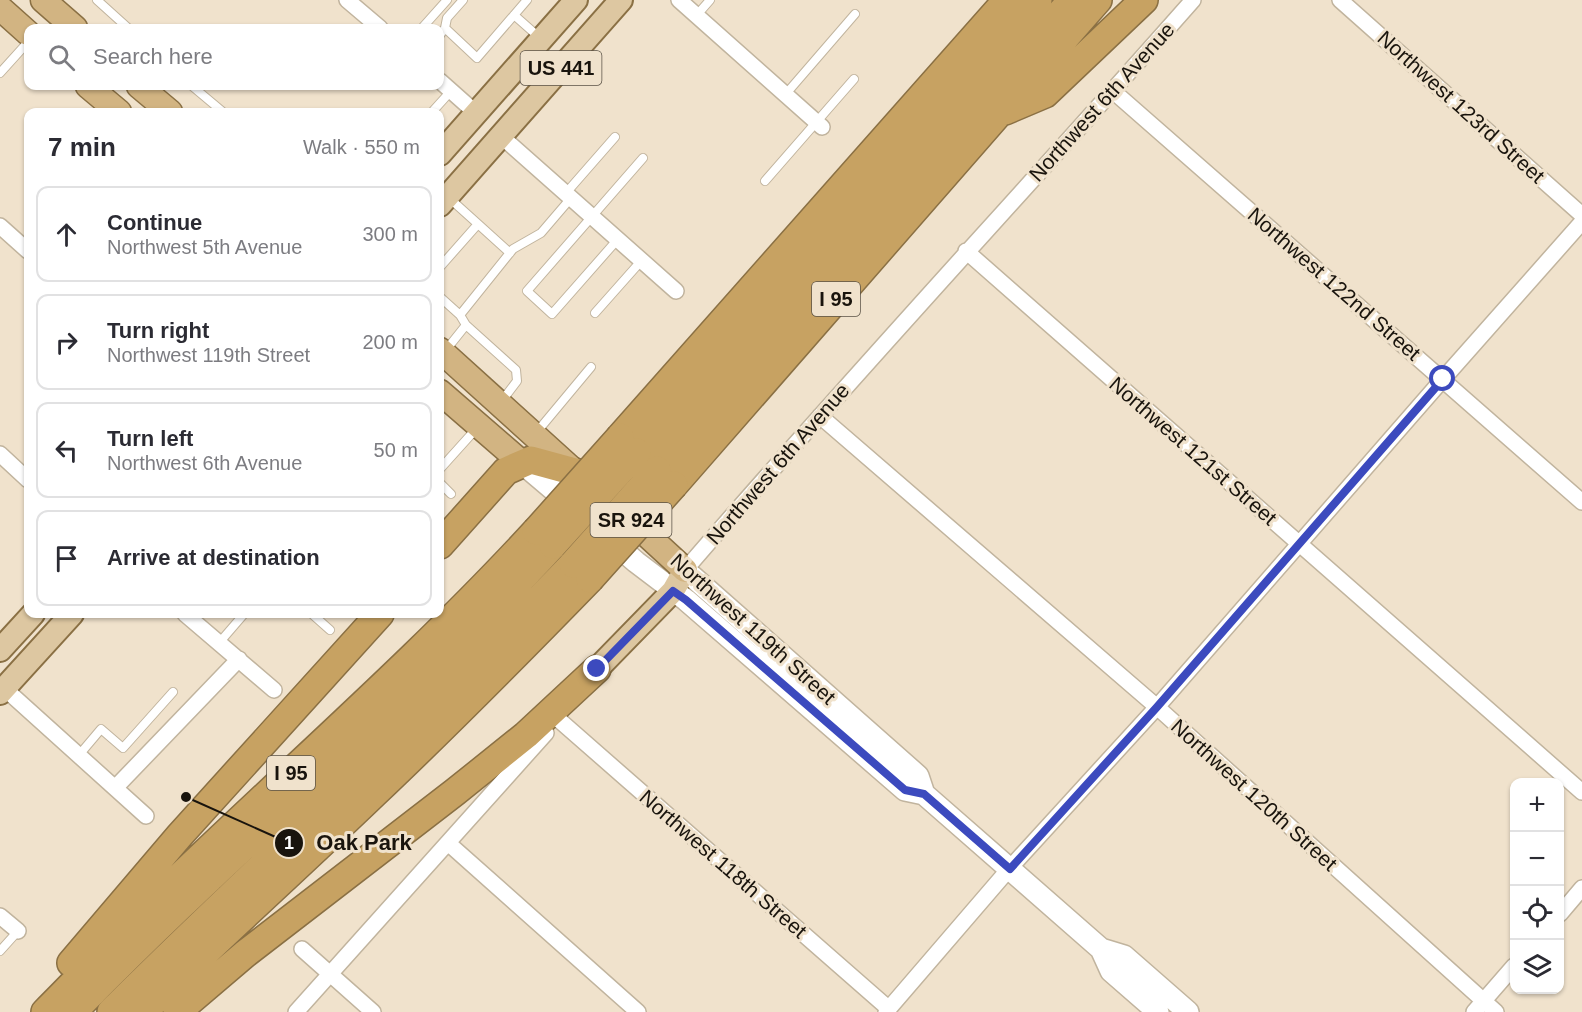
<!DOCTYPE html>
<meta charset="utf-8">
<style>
body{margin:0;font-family:Arial,sans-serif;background:#f2f2f3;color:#2b2b33}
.controls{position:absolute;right:18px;bottom:18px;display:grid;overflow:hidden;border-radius:12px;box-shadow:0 2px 4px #0004}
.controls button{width:54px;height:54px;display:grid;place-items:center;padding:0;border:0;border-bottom:2px solid #e1e1e2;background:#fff;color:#2b2b33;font:30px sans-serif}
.stop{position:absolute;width:18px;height:18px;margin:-14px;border:4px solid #3c4abe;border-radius:50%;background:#fff}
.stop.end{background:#3c4abe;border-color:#fff;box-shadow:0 2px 6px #0008}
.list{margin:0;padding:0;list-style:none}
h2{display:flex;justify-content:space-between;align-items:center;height:78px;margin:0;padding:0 24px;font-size:26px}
h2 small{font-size:20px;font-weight:400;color:#7c7c81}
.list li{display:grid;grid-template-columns:39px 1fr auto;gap:18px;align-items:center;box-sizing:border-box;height:96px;margin:0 12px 12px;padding:0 12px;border:2px solid #e1e1e2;border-radius:12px}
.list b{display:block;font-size:22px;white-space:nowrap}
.list p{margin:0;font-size:20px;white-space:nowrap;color:#7c7c81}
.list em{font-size:20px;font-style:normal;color:#7c7c81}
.icon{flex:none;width:33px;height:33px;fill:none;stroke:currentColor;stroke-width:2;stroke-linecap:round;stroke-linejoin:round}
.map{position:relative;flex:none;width:1582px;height:1012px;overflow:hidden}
.search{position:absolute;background:#fff;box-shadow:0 2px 4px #0004;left:24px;top:24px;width:420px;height:66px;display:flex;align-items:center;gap:15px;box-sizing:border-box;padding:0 21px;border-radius:12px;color:#7c7c81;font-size:22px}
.panel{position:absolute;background:#fff;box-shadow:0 2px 4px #0004;left:24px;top:108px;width:420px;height:510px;border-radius:12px}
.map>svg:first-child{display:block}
</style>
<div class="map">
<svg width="1582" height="1012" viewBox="0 0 1582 1012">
<rect width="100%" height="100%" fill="#f0e2cc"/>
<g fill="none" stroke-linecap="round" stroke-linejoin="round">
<defs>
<path id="service" d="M97,0L128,28
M514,15L540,38
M696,16L710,0
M422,28L447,0
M445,28L447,18L463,0
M440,35L445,28L477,58L527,0
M0,73L28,42
M192,86L223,112
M785,95L855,14
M432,112L451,91
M765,181L854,79
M566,193L615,137
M478,224L510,253
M618,239L552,314L527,291L643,158
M440,267L478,224L448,197
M440,297L460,315L466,325L446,350
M595,313L642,260
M460,315L513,249L541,233L571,198
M466,325L516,370L517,381L501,402
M536,433L591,367
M440,469L476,429
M440,483L451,494
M312,614L330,630
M219,643L244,614
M79,755L101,729L123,748L173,692
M0,951L18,931"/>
<path id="minor" d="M347,0L380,28
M679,0L822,127
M1340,0L1582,215
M440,81L476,113
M1113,91L1582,502
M501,136L676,291
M0,226L28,251
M966,251L1582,792
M820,416L1157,707L1496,1012
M0,454L28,480
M685,570C851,377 1025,191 1193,0
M185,614L274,690
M4,688L146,816
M558,719L889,1009
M115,788L239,659
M448,843L638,1012
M1560,914L1582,888
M0,916L18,931
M302,949L373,1012
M296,1012L546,733
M886,1012L1009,869L1157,707L1443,379L1582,222
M1474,1012L1514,966"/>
<path id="secondary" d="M522,463L575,508
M607,537L636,562L686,600L905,790L924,794
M685,570L918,776L924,794L1101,949L1124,956L1188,1012
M1101,949L1111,971L1158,1012"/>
<path id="primary" d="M440,154L576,0
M440,205L621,0
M0,650L33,614
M597,669L673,591L685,570
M0,693L72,614"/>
<path id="trunk" d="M43,0L75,28
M0,8L28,33
M88,86L119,112
M139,86L170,112
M440,350L576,473
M440,392L522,463
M623,513L685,570"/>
<path id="motorway" d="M1005,111L1045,94L1144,0
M620,437L1007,0
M637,452L1038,0
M657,470L1072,0
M674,485L1098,0
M440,545L506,471L531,460L575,472
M71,963L180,835L380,614
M45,1012C86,971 125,929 167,889C290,770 419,658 536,531
M73,1012C229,852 401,709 553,545
M111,1012C263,860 425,719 573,564
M143,1012C219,938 298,867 374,794C448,724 519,652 590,579
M177,1012L245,954L455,792L526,735L597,669"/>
</defs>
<!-- service casing -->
<use href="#service" stroke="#c1b49e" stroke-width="10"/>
<!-- minor casing -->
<use href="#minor" stroke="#c1b49e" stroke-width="18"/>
<!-- secondary casing -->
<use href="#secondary" stroke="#c1b49e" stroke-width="24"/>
<!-- primary casing -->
<use href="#primary" stroke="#8a7044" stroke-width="26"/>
<!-- trunk casing -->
<use href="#trunk" stroke="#8a7044" stroke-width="27"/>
<!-- motorway casing -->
<use href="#motorway" stroke="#8a7044" stroke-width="30"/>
<!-- service -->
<use href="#service" stroke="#fff" stroke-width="8"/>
<!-- minor -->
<use href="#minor" stroke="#fff" stroke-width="15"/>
<!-- secondary -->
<use href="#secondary" stroke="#fff" stroke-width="21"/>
<!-- primary -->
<use href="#primary" stroke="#ddc7a1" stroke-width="22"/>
<!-- trunk -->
<use href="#trunk" stroke="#d2b482" stroke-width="24"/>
<!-- motorway -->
<use href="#motorway" stroke="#c7a262" stroke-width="27"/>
<defs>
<path id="motorway-bridge" d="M536,531L620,437
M553,545L637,452
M573,564L657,470
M590,579L674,485"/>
</defs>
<!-- motorway-bridge casing -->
<use href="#motorway-bridge" stroke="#8a7044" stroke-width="30" stroke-linecap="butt"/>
<!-- motorway-bridge -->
<use href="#motorway-bridge" stroke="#c7a262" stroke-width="27"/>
</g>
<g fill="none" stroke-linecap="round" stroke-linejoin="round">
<!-- route -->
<path stroke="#3c4abe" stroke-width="8" d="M597,669L673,591L686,600L905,790L924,794L1010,869L1157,707L1443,379"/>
</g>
<g text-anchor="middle" stroke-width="6" stroke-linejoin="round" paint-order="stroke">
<!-- shield labels -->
<g fill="#f0e2cc" stroke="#5a5246" stroke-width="1.5">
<rect x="520.5" y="51" width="81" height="34" rx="4.5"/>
<rect x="812" y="282" width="48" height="34" rx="4.5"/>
<rect x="590.5" y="503" width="81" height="34" rx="4.5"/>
<rect x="267" y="756" width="48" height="34" rx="4.5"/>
</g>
<g font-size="20" font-weight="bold" fill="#19140d">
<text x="561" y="75">US 441</text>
<text x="836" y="306">I 95</text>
<text x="631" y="527">SR 924</text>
<text x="291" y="780">I 95</text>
</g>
<!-- street labels -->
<g font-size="21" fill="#19140d" stroke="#f0e2cc">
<text transform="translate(1102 102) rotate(-48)" y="7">Northwest 6th Avenue</text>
<text transform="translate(1461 107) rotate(42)" y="7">Northwest 123rd Street</text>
<text transform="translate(1334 284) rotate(41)" y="7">Northwest 122nd Street</text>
<text transform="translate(1193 451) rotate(41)" y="7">Northwest 121st Street</text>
<text transform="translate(778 464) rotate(-49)" y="7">Northwest 6th Avenue</text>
<text transform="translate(753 629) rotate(42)" y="7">Northwest 119th Street</text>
<text transform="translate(1254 795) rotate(42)" y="7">Northwest 120th Street</text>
<text transform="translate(723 864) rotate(41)" y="7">Northwest 118th Street</text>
</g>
</g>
<!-- callouts -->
<path fill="none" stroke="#19140d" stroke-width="2" d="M186 797L289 843"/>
<g fill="#19140d" stroke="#f0e2cc" stroke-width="2">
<circle cx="186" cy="797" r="6"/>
<circle cx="289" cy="843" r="15"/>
</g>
<g font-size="18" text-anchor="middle" font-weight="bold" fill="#fff">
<text x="289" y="849">1</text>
</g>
<g font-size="22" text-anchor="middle" font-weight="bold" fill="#19140d" stroke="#f0e2cc" stroke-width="6" stroke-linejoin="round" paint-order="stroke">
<text x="364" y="850">Oak Park</text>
</g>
</svg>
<div class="controls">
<button>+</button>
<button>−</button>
<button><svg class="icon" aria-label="locate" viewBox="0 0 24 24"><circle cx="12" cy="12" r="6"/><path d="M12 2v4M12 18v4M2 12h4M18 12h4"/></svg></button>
<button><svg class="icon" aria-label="layers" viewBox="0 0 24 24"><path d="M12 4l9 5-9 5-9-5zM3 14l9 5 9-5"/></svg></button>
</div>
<div class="stop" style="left:1443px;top:379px"></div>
<div class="stop end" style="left:597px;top:669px"></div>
<div class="search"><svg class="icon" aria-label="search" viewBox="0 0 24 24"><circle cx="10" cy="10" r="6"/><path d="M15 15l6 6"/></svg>Search here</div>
<section class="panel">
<h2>7 min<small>Walk · 550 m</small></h2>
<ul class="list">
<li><svg class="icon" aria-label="ahead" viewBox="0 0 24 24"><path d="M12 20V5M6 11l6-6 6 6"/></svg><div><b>Continue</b><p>Northwest 5th Avenue</p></div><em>300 m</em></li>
<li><svg class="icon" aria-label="right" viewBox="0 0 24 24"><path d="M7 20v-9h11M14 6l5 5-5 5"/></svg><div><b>Turn right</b><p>Northwest 119th Street</p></div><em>200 m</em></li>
<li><svg class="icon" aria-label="left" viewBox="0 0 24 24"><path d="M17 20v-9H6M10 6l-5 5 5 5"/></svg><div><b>Turn left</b><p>Northwest 6th Avenue</p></div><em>50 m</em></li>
<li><svg class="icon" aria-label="arrive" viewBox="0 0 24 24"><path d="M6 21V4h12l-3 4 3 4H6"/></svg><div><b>Arrive at destination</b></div></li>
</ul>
</section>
</div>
